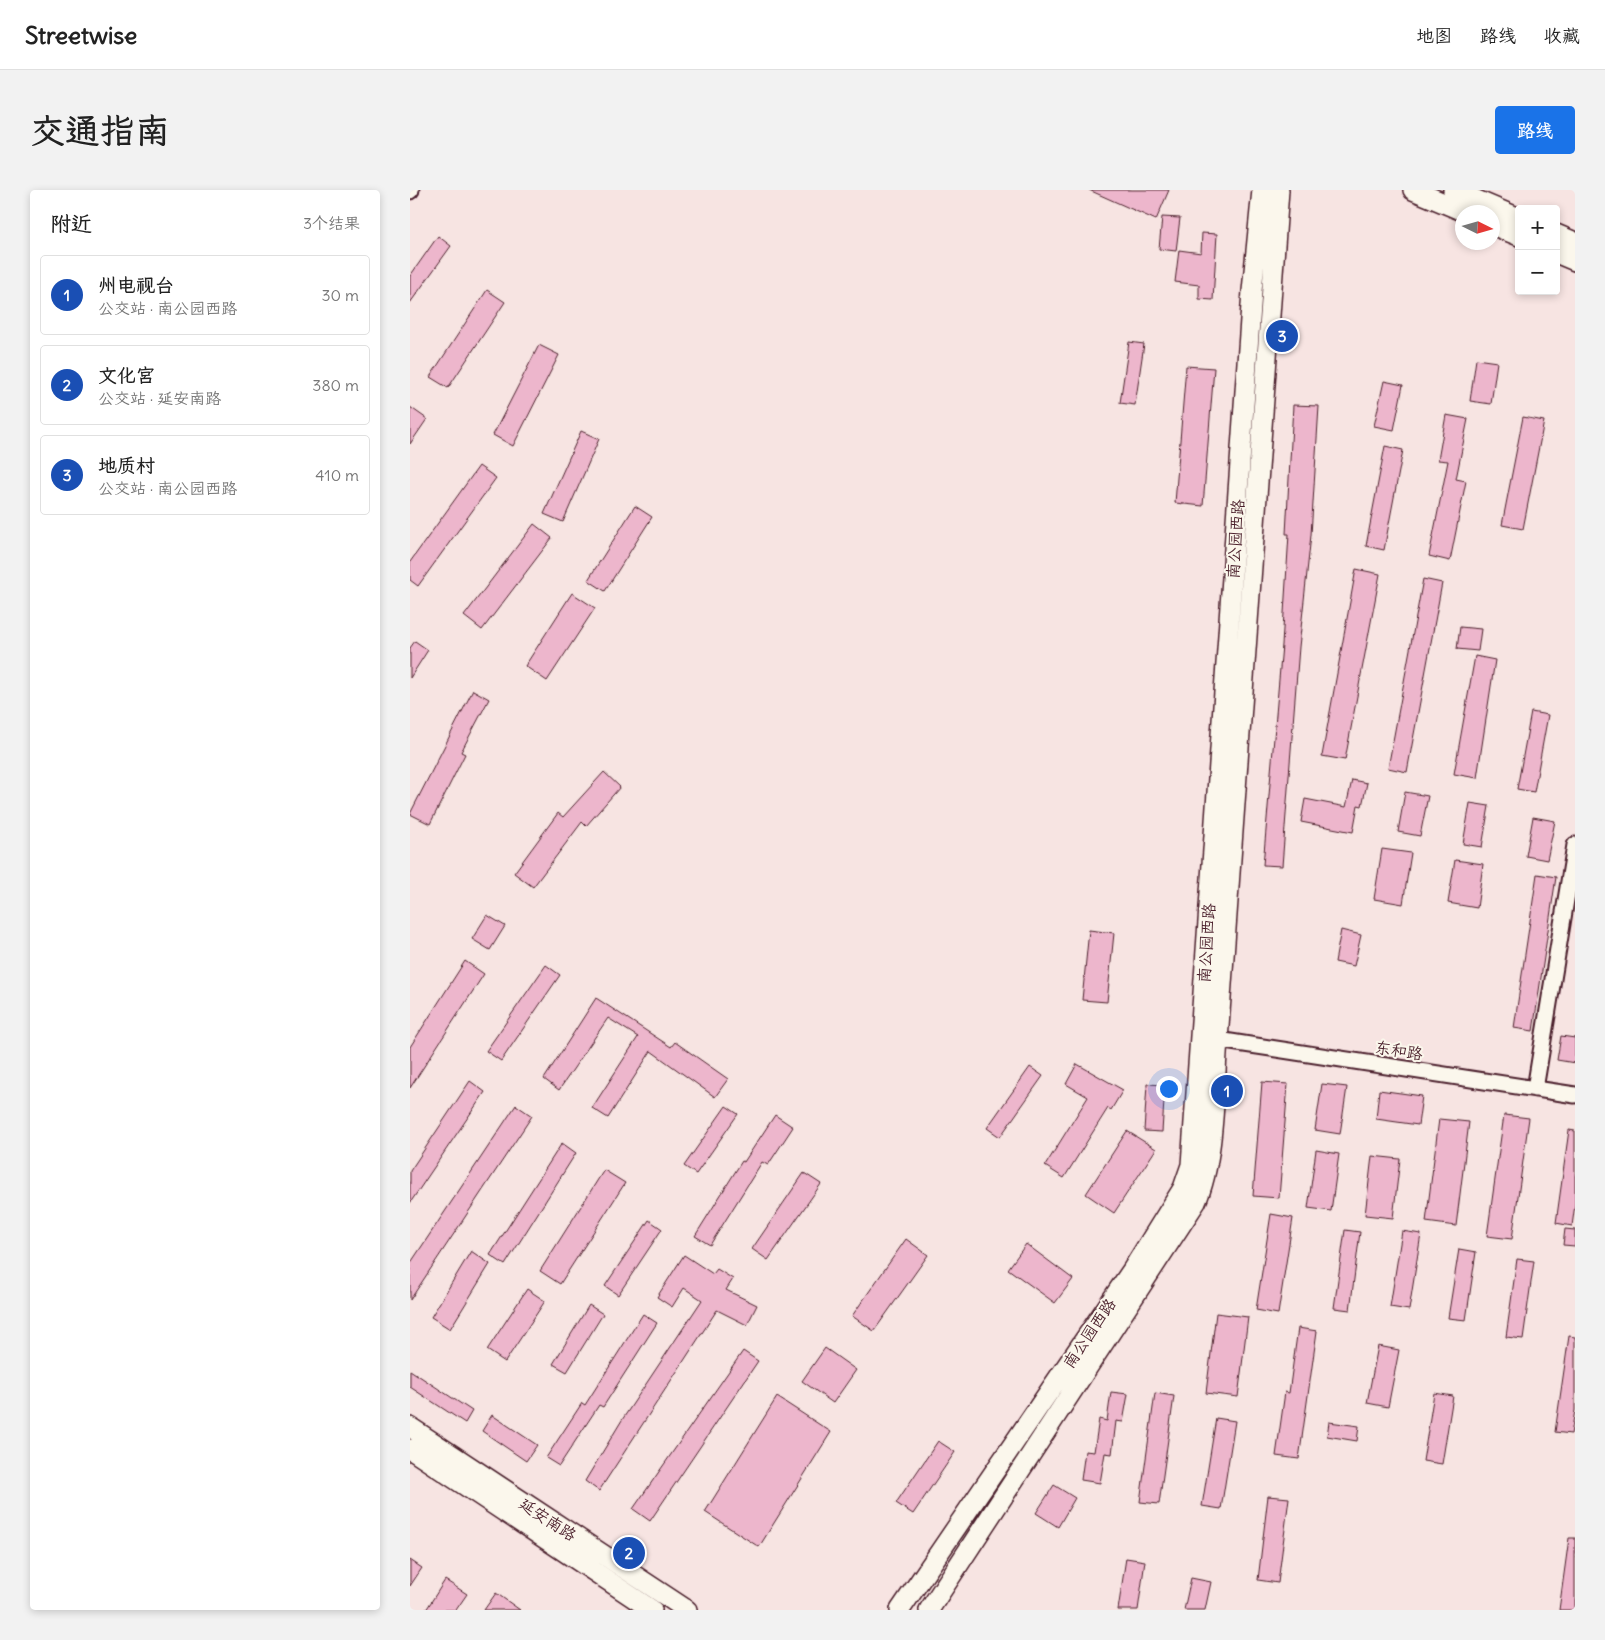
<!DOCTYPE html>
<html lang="zh">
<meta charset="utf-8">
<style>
body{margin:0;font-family:Delius,"LXGW WenKai TC",sans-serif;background:#f2f2f2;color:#222}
.controls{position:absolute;right:15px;top:15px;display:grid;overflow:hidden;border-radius:5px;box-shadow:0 2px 8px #0003}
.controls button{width:45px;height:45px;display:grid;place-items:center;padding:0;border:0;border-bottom:1px solid #e0e0e0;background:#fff;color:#222;font:25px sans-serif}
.compass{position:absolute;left:1045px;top:15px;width:45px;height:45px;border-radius:50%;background:#fff;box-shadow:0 2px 8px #0003;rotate:95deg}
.you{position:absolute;left:758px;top:898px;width:18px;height:18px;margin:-12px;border:4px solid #fff;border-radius:50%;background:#1a73e8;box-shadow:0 0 0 8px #1a73e833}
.badge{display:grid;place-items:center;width:32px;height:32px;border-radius:50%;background:#1a73e8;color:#fff;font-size:16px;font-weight:700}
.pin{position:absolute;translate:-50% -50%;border:2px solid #fff;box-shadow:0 1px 5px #0006}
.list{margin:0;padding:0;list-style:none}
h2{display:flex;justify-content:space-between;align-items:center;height:65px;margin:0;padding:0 20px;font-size:21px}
h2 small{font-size:16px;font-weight:400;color:#767676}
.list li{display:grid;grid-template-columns:32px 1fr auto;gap:15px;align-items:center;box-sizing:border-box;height:80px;margin:0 10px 10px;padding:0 10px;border:1px solid #e0e0e0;border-radius:5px}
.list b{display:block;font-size:19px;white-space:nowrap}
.list p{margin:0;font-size:16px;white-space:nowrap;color:#767676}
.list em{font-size:16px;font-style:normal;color:#767676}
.map{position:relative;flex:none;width:1165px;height:1420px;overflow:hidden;border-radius:5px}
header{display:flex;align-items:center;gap:30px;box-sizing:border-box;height:70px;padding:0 25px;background:#fff;border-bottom:1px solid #e0e0e0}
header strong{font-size:24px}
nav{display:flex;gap:28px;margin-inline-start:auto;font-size:18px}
.intro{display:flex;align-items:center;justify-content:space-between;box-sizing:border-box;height:120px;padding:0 30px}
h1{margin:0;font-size:35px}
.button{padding:12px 22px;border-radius:5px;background:#1a73e8;color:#fff;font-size:18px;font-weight:700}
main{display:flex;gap:30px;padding:0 30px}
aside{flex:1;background:#fff;border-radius:5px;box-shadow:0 2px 8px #0003}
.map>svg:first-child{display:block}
</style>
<header>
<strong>Streetwise</strong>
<nav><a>地图</a><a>路线</a><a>收藏</a></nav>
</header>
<div class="intro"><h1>交通指南</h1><a class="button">路线</a></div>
<main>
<aside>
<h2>附近<small>3个结果</small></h2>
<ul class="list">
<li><span class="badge" style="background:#1a4fb4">1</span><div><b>州电视台</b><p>公交站 · 南公园西路</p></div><em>30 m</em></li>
<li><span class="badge" style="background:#1a4fb4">2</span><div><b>文化宫</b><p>公交站 · 延安南路</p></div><em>380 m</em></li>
<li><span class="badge" style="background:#1a4fb4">3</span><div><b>地质村</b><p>公交站 · 南公园西路</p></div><em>410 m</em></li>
</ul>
</aside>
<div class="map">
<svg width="1165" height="1420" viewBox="0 0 1165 1420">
<rect width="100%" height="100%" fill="#f7e4e2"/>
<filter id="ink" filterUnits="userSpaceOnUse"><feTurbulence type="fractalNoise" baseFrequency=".02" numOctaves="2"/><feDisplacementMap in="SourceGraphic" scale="10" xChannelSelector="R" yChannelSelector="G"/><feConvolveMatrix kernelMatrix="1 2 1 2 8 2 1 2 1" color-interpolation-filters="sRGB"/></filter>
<g filter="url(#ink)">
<!-- building -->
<path fill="#edb6cc" stroke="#4a1f2b" d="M679,0H759L746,30Z
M752,27L770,28L766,61L749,59Z
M792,43L807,44L803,110L789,109V95L765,92L769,60L791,63Z
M28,46L41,56L0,113V86Z
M77,100L95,112L38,198L20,187Z
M719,152L734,154L725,215L710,213Z
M129,155L149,165L103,256L83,245Z
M1066,169L1087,172L1081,214L1060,211Z
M776,176L804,178L793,316L765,313Z
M974,191L993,195L984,240L964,236Z
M883,215L909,216L901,345L889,457L872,676L853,675L872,455L879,344H876Z
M0,217L17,229L0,254Z
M1036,225L1058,229L1046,289L1056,291L1040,371L1019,366L1038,271L1028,270Z
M1113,227L1134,231L1113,339L1092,335Z
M171,241L189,249L153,332L134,324Z
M975,256L993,260L974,360L956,356Z
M69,276L86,288L8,396L0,390V372Z
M225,316L242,327L195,401L178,390Z
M124,334L142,348L72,440L54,426Z
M946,379L970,384L935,570L912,566Z
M1013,389L1032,393L997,582L978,578Z
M162,403L185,418L137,491L115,476Z
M1050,437L1071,439L1068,461L1047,459Z
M5,451L18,460L0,488V458Z
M1065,466L1085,470L1067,588L1044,584Z
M63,500L79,509L51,562L55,564L20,634L0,624Z
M1121,522L1138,525L1124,602L1107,599Z
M194,582L210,597L176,636L172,632L123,697L104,683L148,623L153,627Z
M942,590L957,593L952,616L948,615L943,642L891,632L895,609L936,617Z
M995,602L1018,606L1010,646L988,642Z
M1060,613L1079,616L1072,657L1053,654Z
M1123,627L1145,631L1137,670L1116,666Z
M972,659L1001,663L993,714L964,709Z
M1045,670L1073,674L1067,718L1038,713Z
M1127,684L1146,687L1123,841L1104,838Z
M77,725L95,736L80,760L62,749Z
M679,740L704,743L697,812L672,810Z
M931,740L951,745L944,776L925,772Z
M55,771L74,784L0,898V857Z
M136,775L150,785L91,871L76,861Z
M186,808L261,857L265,852L318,889L305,907L241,861L198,928L182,918L228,847L198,828L149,900L134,889Z
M1151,846L1165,848V873L1147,870Z
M667,874L713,900L701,920L698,918L654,988L635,976L678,907L656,894Z
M620,877L633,886L590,947L577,938Z
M60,891L75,902L0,1013V981Z
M852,892L878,894L869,1008L843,1006Z
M737,894L755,895L752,942L734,941Z
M912,894L937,897L930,944L905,940Z
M969,900L1012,906L1008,935L966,929Z
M106,915L122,926L0,1110V1074Z
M316,916L328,924L286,984L274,976Z
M365,925L383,937L358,975L352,972L300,1055L285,1046L332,971L334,972Z
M1094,925L1119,928L1102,1049L1077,1046Z
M1029,929L1059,932L1046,1036L1016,1032Z
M1159,940L1165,941V1014L1162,1036L1146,1033Z
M717,941L746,959L704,1023L676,1004Z
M152,953L166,963L95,1075L80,1065Z
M906,960L929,964L921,1021L898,1018Z
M962,966L990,969L983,1028L955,1025Z
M194,980L215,993L150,1094L130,1081Z
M394,983L411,994L358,1070L342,1059Z
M861,1024L883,1028L868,1124L846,1120Z
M239,1030L252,1039L208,1105L195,1096Z
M1155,1039L1165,1040V1056L1153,1055Z
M935,1040L950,1042L940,1120L924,1118Z
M992,1041L1011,1044L999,1120L980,1117Z
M496,1049L518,1065L464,1141L442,1126Z
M616,1054L663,1089L645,1113L598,1079Z
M1049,1059L1066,1062L1056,1130L1038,1128Z
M61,1061L80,1074L40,1139L21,1127Z
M274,1065L303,1084L307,1079L323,1089L316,1100L347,1115L337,1135L307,1120L189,1301L175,1291L212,1230L292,1110L274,1098L262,1117L247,1107Z
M1107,1069L1124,1071L1113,1149L1096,1147Z
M117,1099L135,1111L95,1172L77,1160Z
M179,1115L193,1124L157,1182L143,1174Z
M806,1123L838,1127L828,1207L796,1203Z
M233,1124L247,1133L193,1217L189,1215L149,1276L136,1268L172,1213L175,1215Z
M888,1138L907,1141L889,1269L866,1266L875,1202L879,1203Z
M1159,1146L1165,1147V1220L1161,1244L1145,1242Z
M968,1156L989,1160L978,1217L957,1213Z
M415,1158L446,1180L423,1213L392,1191Z
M333,1161L348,1171L240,1331L223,1319Z
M0,1180L62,1221L55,1233L0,1197Z
M701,1202L718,1204L713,1232L706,1231L702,1264L695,1263L690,1293L671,1290L675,1261L684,1262L689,1229L697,1231Z
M745,1203L764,1206L749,1314L730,1312Z
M1024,1203L1043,1206L1032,1274L1013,1271Z
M367,1207L421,1242L349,1357L295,1322Z
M82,1225L127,1255L116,1271L72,1241Z
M806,1228L825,1231L811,1319L792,1316Z
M919,1232L949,1236L947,1251L917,1246Z
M528,1251L545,1262L503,1324L486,1313Z
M644,1295L665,1308L648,1337L626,1323Z
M858,1306L879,1308L868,1393L848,1390Z
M1159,1348H1165V1420H1149Z
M716,1368L735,1371L728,1420H708Z
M0,1370L12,1378L0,1396Z
M781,1388L801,1392L795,1420H774Z
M35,1390L57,1404L46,1420H16Z
M86,1403L110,1420H74Z"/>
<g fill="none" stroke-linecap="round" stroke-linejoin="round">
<defs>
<path id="minor" d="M0,1L1,0
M808,850L1165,905
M1125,899L1165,655"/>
<path id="major" d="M1003,0L1055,22
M1043,0L1109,28
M1082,35L1109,46
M1146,44L1165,52
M1146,63L1165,71
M0,1237L277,1420
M0,1259L242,1420
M490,1420L722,1080L773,998L781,975L842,101L852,0
M519,1420L786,1012C805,970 804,898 808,850L869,0"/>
</defs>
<!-- minor casing -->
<use href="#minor" stroke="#4a1f2b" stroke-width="19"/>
<!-- major casing -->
<use href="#major" stroke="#4a1f2b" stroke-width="22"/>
<!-- minor -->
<use href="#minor" stroke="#fbf7ec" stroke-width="15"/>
<!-- major -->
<use href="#major" stroke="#fbf7ec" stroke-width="19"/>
</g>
</g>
<g text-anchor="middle" stroke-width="4" stroke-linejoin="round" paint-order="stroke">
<!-- street labels -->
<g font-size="16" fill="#4a1f2b" stroke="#fbf7ec">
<text transform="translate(825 349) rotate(-86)" y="6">南公园西路</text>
<text transform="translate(796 753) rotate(-86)" y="6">南公园西路</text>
<text transform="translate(989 860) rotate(9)" y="6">东和路</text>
<text transform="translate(679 1143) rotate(-56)" y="6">南公园西路</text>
<text transform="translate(138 1329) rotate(33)" y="6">延安南路</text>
</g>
</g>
</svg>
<div class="controls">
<button>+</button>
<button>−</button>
</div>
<svg class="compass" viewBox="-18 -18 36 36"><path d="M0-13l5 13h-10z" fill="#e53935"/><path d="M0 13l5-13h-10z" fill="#767676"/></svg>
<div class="you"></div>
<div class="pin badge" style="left:817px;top:901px;background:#1a4fb4">1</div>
<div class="pin badge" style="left:219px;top:1363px;background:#1a4fb4">2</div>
<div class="pin badge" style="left:872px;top:146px;background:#1a4fb4">3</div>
</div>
</main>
